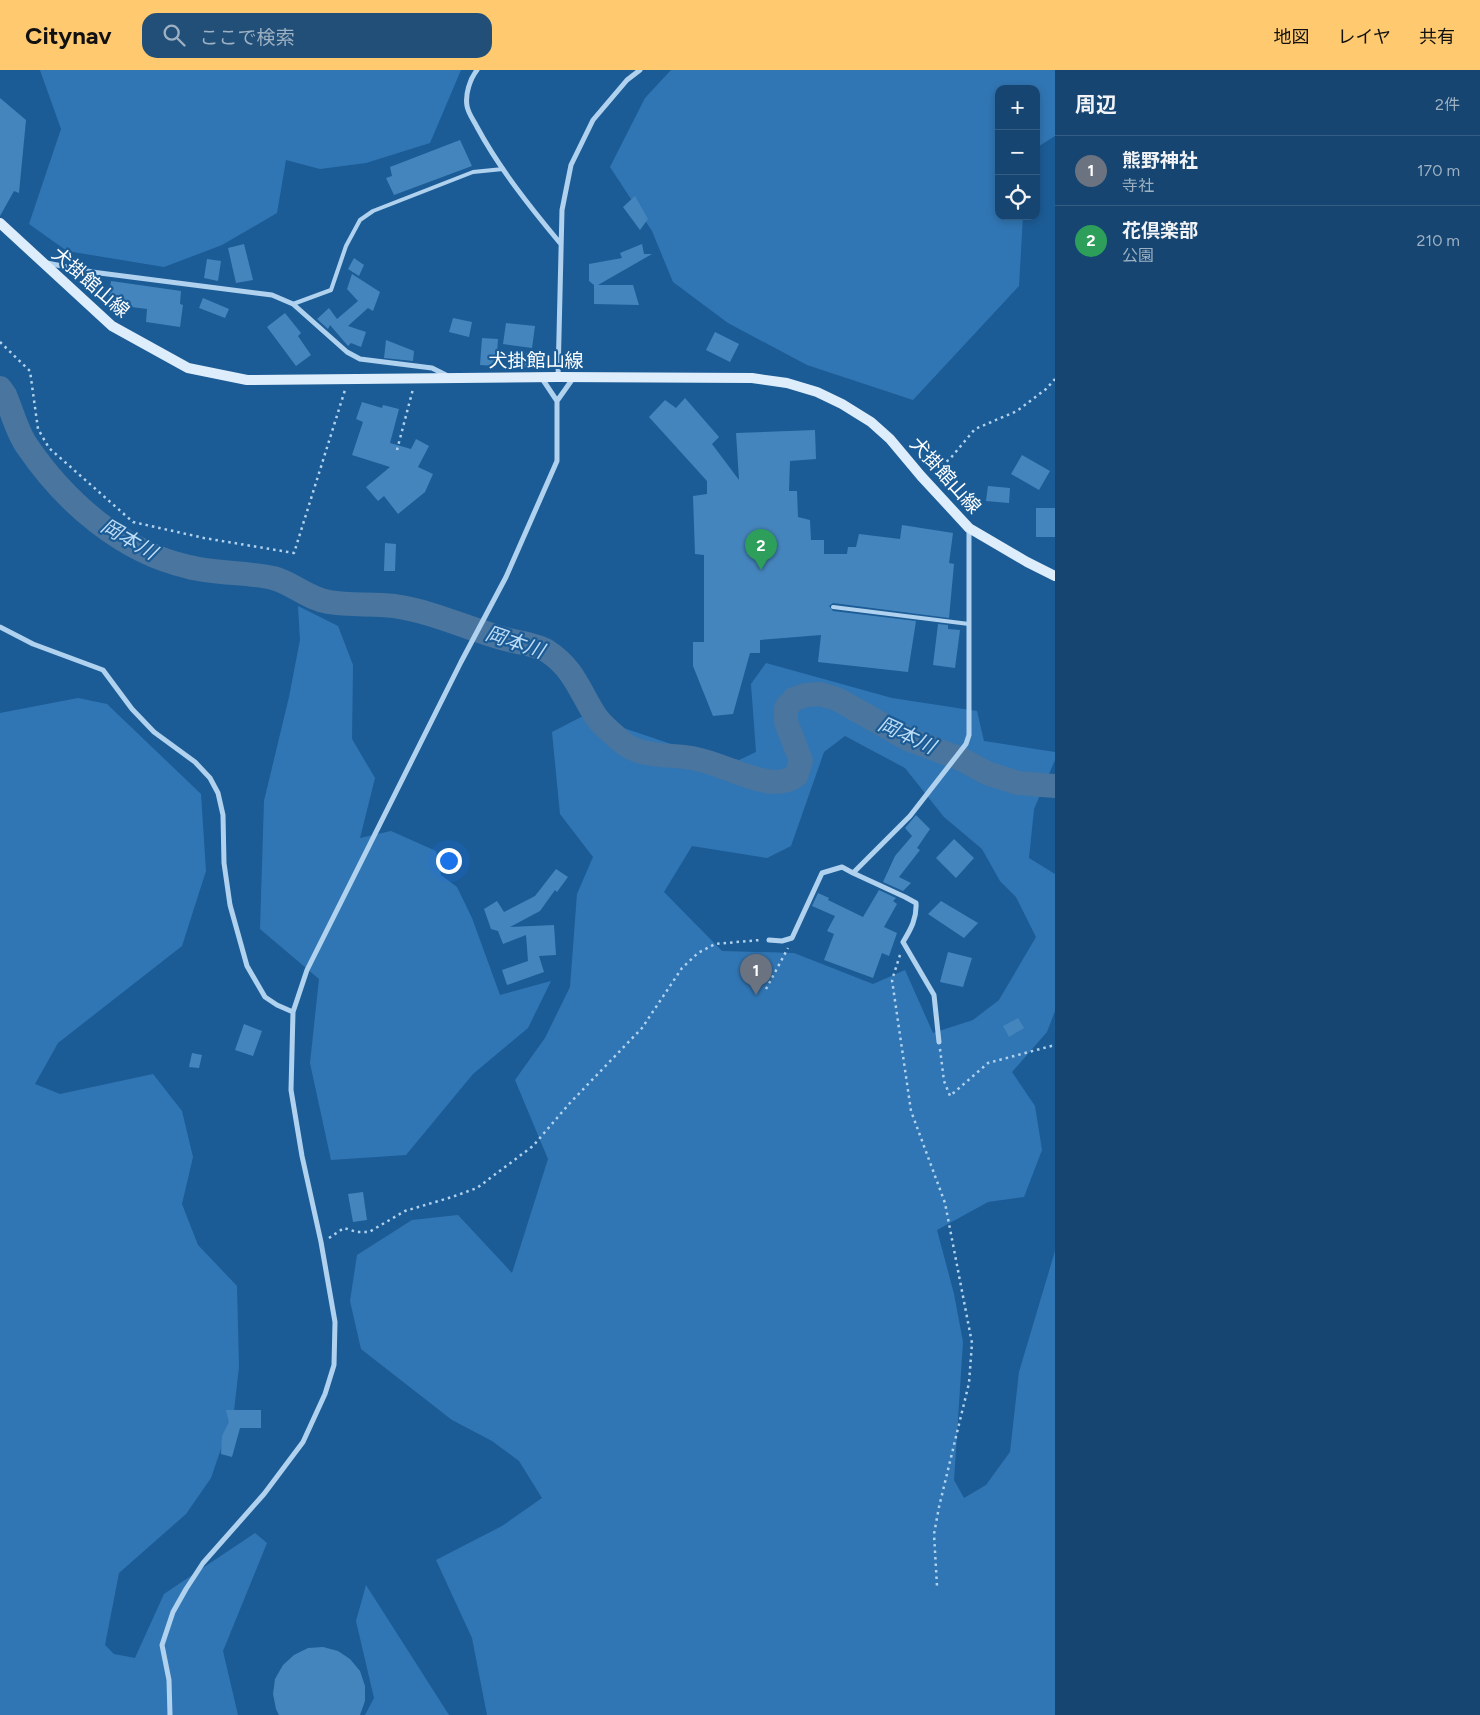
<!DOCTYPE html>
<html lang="ja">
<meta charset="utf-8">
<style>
body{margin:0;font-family:Figtree,"Noto Sans JP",sans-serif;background:#224f78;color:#f1f3f6}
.controls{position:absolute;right:15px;top:15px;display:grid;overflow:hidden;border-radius:10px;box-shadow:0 2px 8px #0003}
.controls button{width:45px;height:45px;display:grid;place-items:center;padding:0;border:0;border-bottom:1px solid #345d83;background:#154570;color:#f1f3f6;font:25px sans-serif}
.you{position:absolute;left:448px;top:790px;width:18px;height:18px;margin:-12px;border:4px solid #fff;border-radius:50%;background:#1a73e8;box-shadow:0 0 0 8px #1a73e833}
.badge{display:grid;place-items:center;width:32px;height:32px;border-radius:50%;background:#ffc96f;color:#fff;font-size:16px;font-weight:700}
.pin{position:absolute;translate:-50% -41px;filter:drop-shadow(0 1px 2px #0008)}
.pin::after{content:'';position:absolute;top:26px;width:18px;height:15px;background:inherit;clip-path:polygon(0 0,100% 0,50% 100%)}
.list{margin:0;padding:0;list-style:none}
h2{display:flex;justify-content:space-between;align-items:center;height:65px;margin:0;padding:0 20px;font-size:21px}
h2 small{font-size:16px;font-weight:400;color:#9db1c3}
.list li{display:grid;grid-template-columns:32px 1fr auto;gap:15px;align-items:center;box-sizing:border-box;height:70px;padding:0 20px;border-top:1px solid #345d83}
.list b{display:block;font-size:19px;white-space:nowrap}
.list p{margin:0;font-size:16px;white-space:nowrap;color:#9db1c3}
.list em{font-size:16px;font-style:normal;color:#9db1c3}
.icon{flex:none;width:28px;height:28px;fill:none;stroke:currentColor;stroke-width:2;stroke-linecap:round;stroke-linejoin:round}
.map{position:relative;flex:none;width:1055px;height:1645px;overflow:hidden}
header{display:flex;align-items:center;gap:30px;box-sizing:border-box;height:70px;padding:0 25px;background:#ffc96f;color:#111}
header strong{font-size:24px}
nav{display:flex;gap:28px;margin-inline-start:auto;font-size:18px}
.search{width:350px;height:45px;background:#224f78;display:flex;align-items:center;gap:12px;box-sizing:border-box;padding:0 18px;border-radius:15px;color:#9db1c3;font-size:19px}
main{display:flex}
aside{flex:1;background:#154570}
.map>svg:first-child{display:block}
</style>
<header>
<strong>Citynav</strong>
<div class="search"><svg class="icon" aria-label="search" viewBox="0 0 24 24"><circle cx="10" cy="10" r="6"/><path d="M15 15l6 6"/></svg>ここで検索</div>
<nav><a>地図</a><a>レイヤ</a><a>共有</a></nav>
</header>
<main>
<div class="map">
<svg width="1055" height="1645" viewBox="0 0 1055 1645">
<rect width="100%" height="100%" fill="#1c5c96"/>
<!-- green -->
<path fill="#3176b4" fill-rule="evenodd" d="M40,0H461L430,73L366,93L320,99L286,90L277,143L222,175L164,197L67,181L29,154L61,59Z
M671,0H1055V66L1036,78V19H999V146H1023L1019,216L913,330L807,295L728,253L673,212L652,161L610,97L645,28Z
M298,536L338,556L353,595L352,669L375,708L360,768L391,761L436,781L441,805L457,817L472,848L500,925L551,911L528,958L473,1004L406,1085L331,1090L310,993L319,909L260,859L264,731L289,627L300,570Z
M766,593L892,628L977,641L984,671L1055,682V690L1034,739L1029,788L1055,804V941L1047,962L1012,1002L1035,1036L1042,1080L1024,1127L988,1132L937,1160L954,1224L963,1272L954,1410L964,1428L986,1415L1010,1382L1019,1302L1055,1181V1645H487L472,1568L436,1490L502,1456L542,1428L519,1391L492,1371L452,1350L361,1279L350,1231L357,1185L412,1150L458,1145L512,1203L548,1089L515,1010L545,968L570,917L577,824L593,787L560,744L552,662L585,645L671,674L739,690L756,682L751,614ZM845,666L905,698L944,747L982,779L1000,811L1016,827L1036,867L999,930L973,950L933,963L905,900L873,914L794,883L722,881L664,822L692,776L767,788L791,776L824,682Z
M78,628L107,634L201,724L206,801L182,876L58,973L35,1014L60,1024L153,1004L182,1041L193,1087L182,1134L198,1175L237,1216L239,1297L234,1341L211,1408L186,1444L119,1503L105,1575L114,1584L135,1588L164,1524L255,1463L267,1473L223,1581L238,1645H0V643Z
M366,1515L449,1645H365L374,1628L356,1551Z"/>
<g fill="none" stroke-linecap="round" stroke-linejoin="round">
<!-- river -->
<path stroke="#49759e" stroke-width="24" d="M0,318L5,325C12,341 17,362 27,376C65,432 122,482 189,497C217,504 246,502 273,508C293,513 308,529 329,532C350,536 373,533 394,536C430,541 464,557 498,567C512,572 536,574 547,581C575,599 580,623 597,648C603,656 613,664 621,671C639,688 669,684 692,688C720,693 747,710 774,712C782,712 788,711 796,706L801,691L786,652V638L794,629L806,625L820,624L837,629L908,669L961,689L987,703L1018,713L1055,716"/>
</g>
<!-- building -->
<path fill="#4585bd" d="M0,28L26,50L19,123L14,121L0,146Z
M460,70L472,96L394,125L386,108L392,106L390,97Z
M635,126L648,149L640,160L623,137Z
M244,174L253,210L236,213L228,178Z
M642,174L644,184H652L598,215H633L639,235L594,234V215L589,211V194L622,188L620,183Z
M354,188L364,195L359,206L348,199Z
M207,189L221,191L218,211L204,208Z
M352,204L380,222L373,241L368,238L348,256L366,262L361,277L351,273L348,276L330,255L328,259L317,249L329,238L337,249L358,231L347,219Z
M111,211L181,221L180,234L183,235L180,257L146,252L147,239L108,234Z
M203,228L229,239L225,248L199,238Z
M285,243L301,263L298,266L311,285L296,296L267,257Z
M453,248L472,252L469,267L449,262Z
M506,253L535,256L532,278L503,274Z
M715,262L739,274L730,292L706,280Z
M482,268L498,269L496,296L480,295Z
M386,270L414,281L413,291L384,288Z
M526,283L542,286L539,300L523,297Z
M685,328L719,367L712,374L739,410L736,363L815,360L816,389L790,391L789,421H797L798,447L810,450L811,470H824V484H847L848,477H856L859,464L900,469L902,455L953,463L949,493L954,494L949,548L833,533L829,536L833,541L916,551L908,602L818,592L821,565L760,570V583H750L733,644L713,646L693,596V572H704V485L695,484L693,426L707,424V411L649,347L665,330L676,338Z
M362,332L382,338L383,335L399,339L390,373L411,379L416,369L429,376L418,397L433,404L425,422L398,444L384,426L378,431L366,417L390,397L352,385L363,352L356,349Z
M1022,385L1050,401L1039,420L1011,404Z
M988,416L1010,418L1009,433L986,431Z
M1036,438H1055V467H1036Z
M385,473L396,474L395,501H384Z
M938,554L948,555V559L960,560L955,598L933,595Z
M916,745L930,759L917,778L920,780L899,807L911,813L903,821L883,812L895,786L912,766L905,758Z
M954,769L974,788L956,808L936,788Z
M556,799L568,807L557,822L555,820L540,841L510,857L554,855L556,885L539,886L544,902L507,915L502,900L528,891L526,865L503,874L498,861L491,859L484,839L497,831L504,842L535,826Z
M879,820L896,828L893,831L897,834L884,857L897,863L889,886L882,883L873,908L824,890L834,864L827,861L835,846L812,836L818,823L829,828L828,830L863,847Z
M941,831L978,853L964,868L928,844Z
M948,882L972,888L963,917L940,912Z
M1018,948L1024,958L1009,967L1003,956Z
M244,954L262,961L253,986L235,980Z
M192,983L202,985L199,998L189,997Z
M363,1122L367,1150L353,1152L348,1124Z
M226,1340H261V1358H240L232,1387L221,1384L222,1366L229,1352Z
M323,1577L338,1581L350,1589L360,1601L365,1616V1631L360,1645H279L276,1639L273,1624L275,1609L283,1595L294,1585L308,1578Z"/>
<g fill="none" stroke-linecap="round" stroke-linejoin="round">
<!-- path -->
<path stroke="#b0d2ef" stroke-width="2.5" stroke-dasharray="2.5 4" stroke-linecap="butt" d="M0,272L30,301L38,359L49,378L133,452L204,468L294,483L345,320
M397,380L413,319
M929,400L949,390L975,359L1017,341L1046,319L1055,309
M900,885L892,910L911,1041L945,1133L972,1273L969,1313L939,1437L934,1464L937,1516
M766,919L788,878
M940,979L944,1011L950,1026L988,993L1055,975
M329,1168L344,1158L357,1162H369L405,1141L452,1127L477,1118L533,1076L569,1034L642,958L682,898L698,883L715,874L760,870"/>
<!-- lane -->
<path stroke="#b0d2ef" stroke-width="4" d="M293,234L331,220L346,176L360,150L373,141L473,102L503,99
M833,537L969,554"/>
<!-- street -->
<path stroke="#b0d2ef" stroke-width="5" d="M477,0C470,9 465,24 467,36C468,43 474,51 477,57C499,98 530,137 560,173
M47,193L92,202L272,225L293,234L347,282L360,289L432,298L446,305
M541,307L557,331
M558,307L562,140L571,95L593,50L627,10L640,0
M0,557L33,574L103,600L132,639L154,662L195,692L210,708L218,723L223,745L224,793L230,835L247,896L265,927L277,935L293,942
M853,803L905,827L916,833C917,848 911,859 903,872L934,925L939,972
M769,870L782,871L792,868L822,803L842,797L853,803L910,746L966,674L969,665V458
M170,1645L169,1610L162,1575L173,1542L186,1519L203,1493L264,1424L303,1372L325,1324L334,1295L335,1252L321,1172L302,1086L291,1020L293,942L307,900L461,592L506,507L557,391V331L574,307"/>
<!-- secondary -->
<path stroke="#deedfb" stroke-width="10" d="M0,153L112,256L188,298L247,310L558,307L752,308L787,313L817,322L842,334L871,352L890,369L921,406L969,458L1027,492L1055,506"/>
</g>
<g text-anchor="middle" stroke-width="4.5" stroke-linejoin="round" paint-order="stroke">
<!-- street labels -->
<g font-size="19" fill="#fff" stroke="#1c5c96">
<text transform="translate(91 212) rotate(41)" y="7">犬掛館山線</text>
<text x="536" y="297">犬掛館山線</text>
<text transform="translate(946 405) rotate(48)" y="7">犬掛館山線</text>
</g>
<!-- water labels -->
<g font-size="20" font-style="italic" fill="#bddcf6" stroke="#1c5c96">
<text transform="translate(129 469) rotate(30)" y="7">岡本川</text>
<text transform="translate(515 572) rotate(19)" y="7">岡本川</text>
<text transform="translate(907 665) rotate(25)" y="7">岡本川</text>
</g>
</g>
</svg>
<div class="controls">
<button>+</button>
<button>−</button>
<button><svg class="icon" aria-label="locate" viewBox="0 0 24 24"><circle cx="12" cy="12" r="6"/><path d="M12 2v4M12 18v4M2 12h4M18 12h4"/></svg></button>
</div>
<div class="you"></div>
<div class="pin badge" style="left:756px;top:925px;background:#6b7280">1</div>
<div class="pin badge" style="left:761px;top:500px;background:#2e9e5b">2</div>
</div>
<aside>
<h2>周辺<small>2件</small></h2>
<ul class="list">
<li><span class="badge" style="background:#6b7280">1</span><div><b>熊野神社</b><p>寺社</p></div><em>170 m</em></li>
<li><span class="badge" style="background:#2e9e5b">2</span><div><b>花倶楽部</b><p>公園</p></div><em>210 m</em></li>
</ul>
</aside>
</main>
